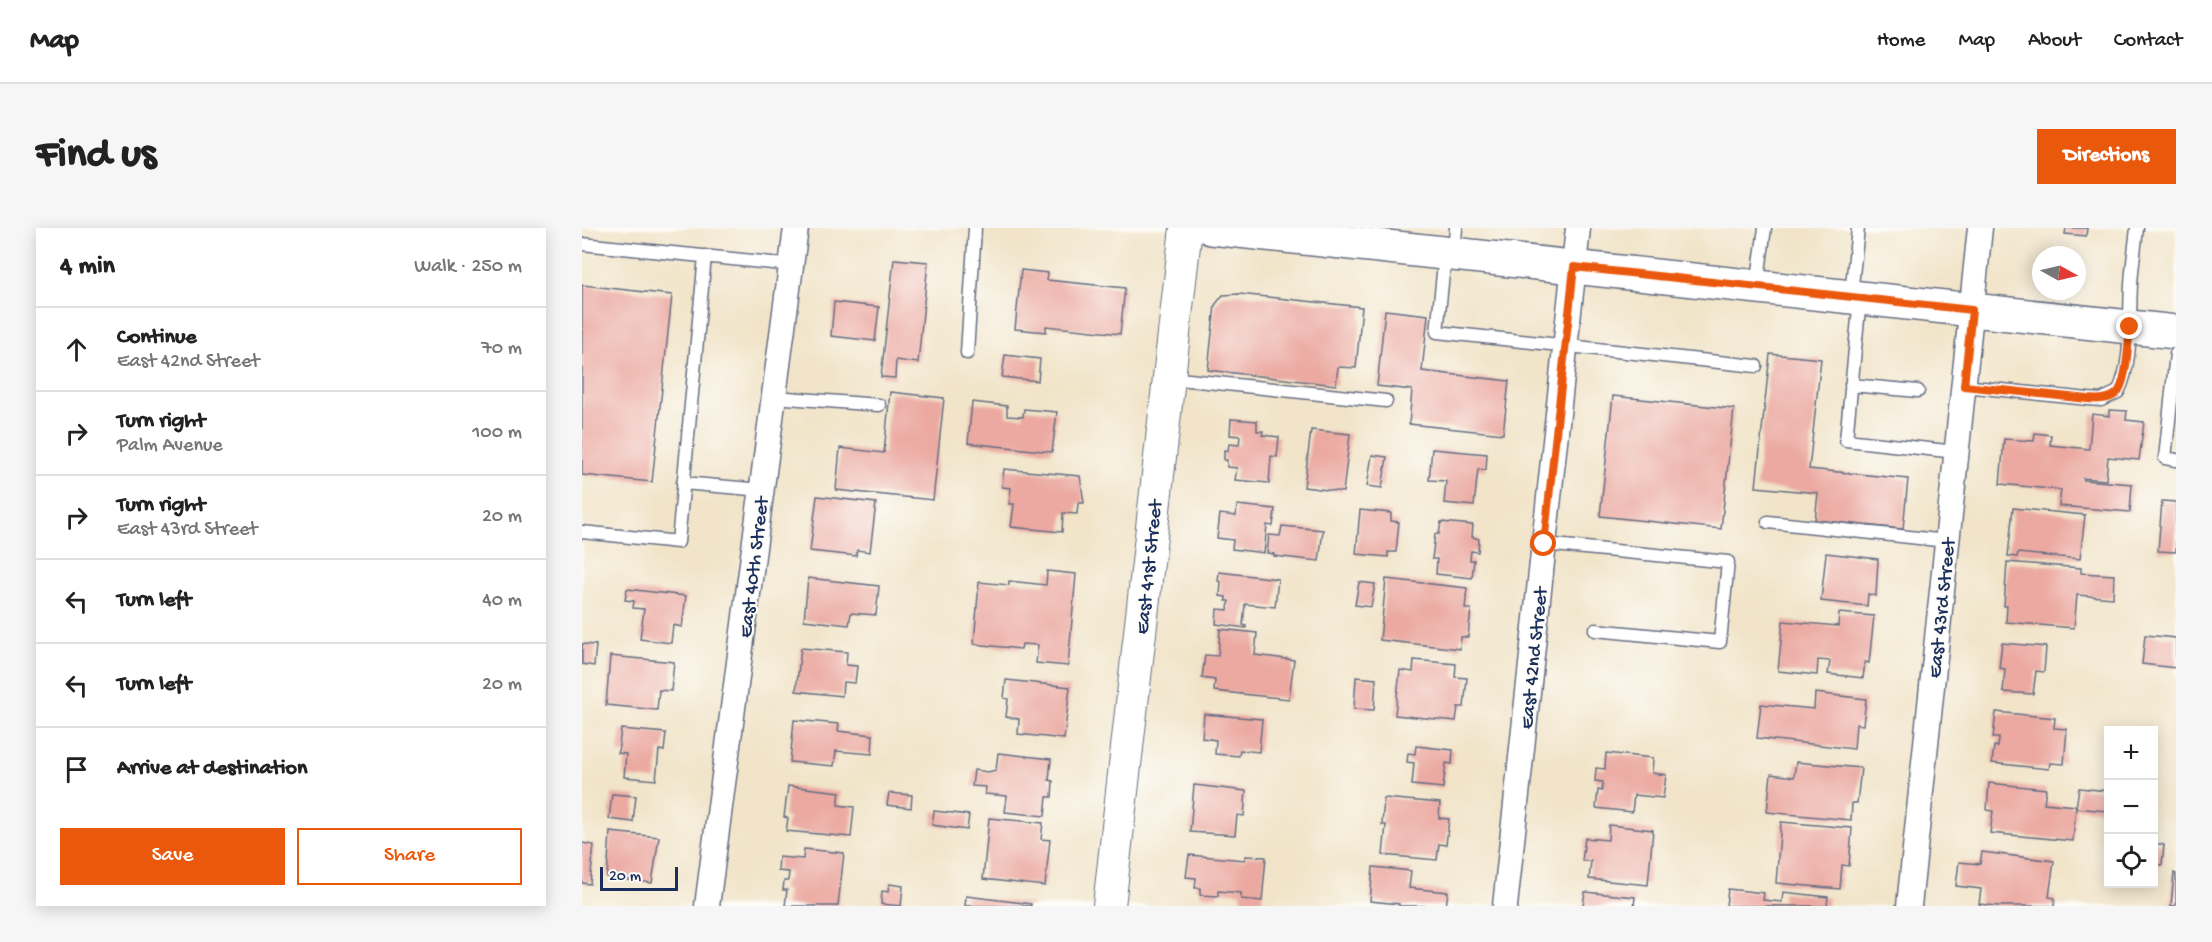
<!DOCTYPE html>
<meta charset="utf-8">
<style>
body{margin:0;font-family:"Gochi Hand",sans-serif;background:#f6f6f6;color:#222}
.controls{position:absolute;right:18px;bottom:18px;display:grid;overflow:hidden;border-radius:0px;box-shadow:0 3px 15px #0003}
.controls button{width:54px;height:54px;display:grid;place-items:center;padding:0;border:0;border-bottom:2px solid #e0e0e0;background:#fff;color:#222;font:30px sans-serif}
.compass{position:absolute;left:1450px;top:18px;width:54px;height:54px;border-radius:50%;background:#fff;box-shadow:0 3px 15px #0003;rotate:98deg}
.scale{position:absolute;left:18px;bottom:15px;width:78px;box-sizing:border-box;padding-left:6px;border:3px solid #1b2f5e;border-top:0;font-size:16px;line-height:21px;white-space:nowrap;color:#1b2f5e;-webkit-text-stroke:4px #fdfcf7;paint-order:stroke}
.stop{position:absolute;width:18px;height:18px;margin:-14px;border:4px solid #ea580c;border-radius:50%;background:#fff}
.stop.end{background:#ea580c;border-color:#fff;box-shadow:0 2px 6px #0008}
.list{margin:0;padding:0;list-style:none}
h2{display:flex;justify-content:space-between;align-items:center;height:78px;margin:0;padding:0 24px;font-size:26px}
h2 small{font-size:20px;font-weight:400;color:#767676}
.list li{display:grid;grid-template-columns:39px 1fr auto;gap:18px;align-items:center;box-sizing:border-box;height:84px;padding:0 24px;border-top:2px solid #e0e0e0}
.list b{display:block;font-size:22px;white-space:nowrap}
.list p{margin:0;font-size:20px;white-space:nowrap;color:#767676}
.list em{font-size:20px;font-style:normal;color:#767676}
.actions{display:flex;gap:12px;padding:18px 24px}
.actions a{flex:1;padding:14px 0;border:2px solid #ea580c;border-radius:0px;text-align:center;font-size:21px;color:#ea580c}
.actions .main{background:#ea580c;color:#fff}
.icon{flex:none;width:33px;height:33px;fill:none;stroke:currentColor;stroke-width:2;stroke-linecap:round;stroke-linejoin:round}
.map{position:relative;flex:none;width:1594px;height:678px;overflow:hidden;border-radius:0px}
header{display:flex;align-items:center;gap:36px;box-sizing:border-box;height:84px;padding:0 30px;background:#fff;border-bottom:2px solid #e0e0e0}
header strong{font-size:28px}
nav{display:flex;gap:33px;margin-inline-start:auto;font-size:21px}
.intro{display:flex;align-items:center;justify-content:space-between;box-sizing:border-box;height:144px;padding:0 36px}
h1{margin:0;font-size:42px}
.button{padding:15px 27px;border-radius:0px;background:#ea580c;color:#fff;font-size:21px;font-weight:700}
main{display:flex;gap:36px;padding:0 36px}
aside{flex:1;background:#fff;border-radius:0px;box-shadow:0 3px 15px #0003}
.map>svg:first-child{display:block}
</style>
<header>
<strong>Map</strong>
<nav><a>Home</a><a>Map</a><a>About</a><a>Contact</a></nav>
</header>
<div class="intro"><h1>Find us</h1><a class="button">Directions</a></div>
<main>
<aside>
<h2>4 min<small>Walk · 250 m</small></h2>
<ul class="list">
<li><svg class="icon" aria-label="ahead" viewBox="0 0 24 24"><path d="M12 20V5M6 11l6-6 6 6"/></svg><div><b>Continue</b><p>East 42nd Street</p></div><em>70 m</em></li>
<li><svg class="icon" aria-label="right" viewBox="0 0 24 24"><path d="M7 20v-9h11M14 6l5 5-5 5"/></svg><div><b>Turn right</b><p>Palm Avenue</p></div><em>100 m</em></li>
<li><svg class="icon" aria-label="right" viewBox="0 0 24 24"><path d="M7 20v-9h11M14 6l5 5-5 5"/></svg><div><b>Turn right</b><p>East 43rd Street</p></div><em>20 m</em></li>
<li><svg class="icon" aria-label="left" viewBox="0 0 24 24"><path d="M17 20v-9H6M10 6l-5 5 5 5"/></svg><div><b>Turn left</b></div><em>40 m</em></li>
<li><svg class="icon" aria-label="left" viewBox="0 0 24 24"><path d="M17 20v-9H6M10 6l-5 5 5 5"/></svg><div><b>Turn left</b></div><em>20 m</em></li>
<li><svg class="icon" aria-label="arrive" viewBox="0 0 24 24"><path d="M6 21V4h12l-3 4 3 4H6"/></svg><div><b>Arrive at destination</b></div></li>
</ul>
<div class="actions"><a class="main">Save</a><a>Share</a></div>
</aside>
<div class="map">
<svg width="1594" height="678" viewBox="0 0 1594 678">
<rect width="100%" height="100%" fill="#fdfcf7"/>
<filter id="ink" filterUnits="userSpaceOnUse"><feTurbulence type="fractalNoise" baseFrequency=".0167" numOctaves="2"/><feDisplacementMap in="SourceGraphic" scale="12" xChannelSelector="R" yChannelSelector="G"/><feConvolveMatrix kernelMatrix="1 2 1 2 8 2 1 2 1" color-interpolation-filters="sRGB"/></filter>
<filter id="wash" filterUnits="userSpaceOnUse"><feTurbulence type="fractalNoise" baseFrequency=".008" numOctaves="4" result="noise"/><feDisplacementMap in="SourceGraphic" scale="24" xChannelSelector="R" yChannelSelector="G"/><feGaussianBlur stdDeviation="1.35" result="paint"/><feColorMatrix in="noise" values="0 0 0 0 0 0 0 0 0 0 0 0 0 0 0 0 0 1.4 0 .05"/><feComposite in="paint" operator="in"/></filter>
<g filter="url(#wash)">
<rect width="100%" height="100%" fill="#f1e4c9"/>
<g id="blocks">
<!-- building -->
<path fill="#eba9a1" d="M1484,0H1505L1504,8L1483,6Z
M312,31L346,34L336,135L314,132L313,150L299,149Z
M439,42L466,45L465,52L543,60L538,106L464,98V104L433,101Z
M0,57L90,67L70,254L0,247Z
M657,66L780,79L774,140L756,139L754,157L626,142L633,77L641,67Z
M252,74L297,79L293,113L249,108Z
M803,82L846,87L840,143L927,153L921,206L827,196L830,162L795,158Z
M1188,126L1239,131L1227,241L1326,251L1321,301L1233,292L1236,265L1174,259Z
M423,127L458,131L456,153L420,149Z
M308,164L362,170L351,272L254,262L258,220L302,225Z
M1031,168L1152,181L1139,301L1018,288Z
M390,174L425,178V188L441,189L442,181L475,184L470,224L386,215Z
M1527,182L1545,183L1544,192L1562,194L1557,232L1526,229L1524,252L1501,250L1502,252L1550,256L1548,284L1477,278L1479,262L1418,256L1422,211L1452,213L1453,205L1469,207L1468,217L1507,221L1510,186L1527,188Z
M649,191L675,193V203H681L680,207L697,209L695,229L689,228L687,255L653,252L655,240L645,239V232H642V222L646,223L647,216L657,217L658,208L648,207Z
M729,202L768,206L761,264L722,259Z
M850,221L905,226L904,242L896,241L892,278L862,275L864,253L847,252Z
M790,227L805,229L800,260L785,258Z
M422,241L498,248L502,275H496L495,286L481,285L480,304L429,299L432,276H427L429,260L420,259Z
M235,268L294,275L288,324L275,322L274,328L228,323Z
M1580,273L1594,274V324L1576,323Z
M655,277L693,281L691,298L685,297L682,325L650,321L651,312L635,310L638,286L654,288Z
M1431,280L1503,287L1498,331L1436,325L1435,329L1426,328Z
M778,282L809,285V293L817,294L814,324H806V329L774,326Z
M859,294L891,297L890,309L897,311L896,324L889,323L888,332H892L890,350L854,346L855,331H850L853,306H857Z
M700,298L741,302L737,333L692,328V326L685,325L687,307L698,308Z
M1244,325L1296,331L1294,368L1286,366L1285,378L1239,373Z
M1425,334L1499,340V345L1532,347L1531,370L1495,367L1492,400L1424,394L1425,378H1422Z
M465,343L494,346L486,438L454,435L456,417L440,416L439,421L392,416L397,354L427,357V353L464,357Z
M637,344L696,351L693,379L663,376L661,397L664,398V400L634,396L635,381L646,382L647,373H644V369L638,368L639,354L636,353Z
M226,350L297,358L294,387L269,385L267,397L222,392Z
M804,351L885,360L883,381H889L886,409H879L878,421L798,412Z
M777,354L793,356L789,379L773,377Z
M45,361L104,368L100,399L91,397L89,415L58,411L62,381L51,380L52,373L43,372Z
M1257,385L1292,388L1287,435L1283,434L1281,450L1246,446L1248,433L1236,432L1235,447L1196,443L1201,393L1256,398Z
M638,401L675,405L673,427L712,432L707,471L632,463L633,452L620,450L623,427L636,428Z
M1563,407L1594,410V440L1560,436Z
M1420,415L1464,419L1462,444L1454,443L1451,466L1421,464L1423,441L1417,440Z
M0,416L14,417L12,438L0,436Z
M219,420L265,424L264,437L275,438L273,455L261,454L260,468L214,463Z
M28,428L92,434L89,463L77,462L75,482L24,477Z
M832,432L874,436L873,449L885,450L882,479H876L874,493L813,487L818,442L831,444Z
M774,449L794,451L792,482L772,481Z
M424,452L488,459L482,511L436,506L437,491L424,489L426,471L422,470Z
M1233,465L1284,471L1281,497L1274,496L1272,521L1175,510L1179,476L1232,481Z
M1414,484L1473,490L1472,500L1485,501L1482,536L1468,535L1467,541L1410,535L1412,518L1416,519L1417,510H1411Z
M622,486L680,491L677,524L658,522L657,528L633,526L634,512L620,510Z
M212,492L257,496L256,503L291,507L290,526L254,523L252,538L208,534Z
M39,501L84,505L82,523L77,522L74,552L42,549L44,526L36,525Z
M834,518L871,522L870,536L864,535L861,560L830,557L832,535L825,534L826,525L833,526Z
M416,525L469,531L467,552L471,553L470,569H465L463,588L423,584L425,568L403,566L404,559L390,558L392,542L406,544L414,542Z
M1024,525L1071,530L1070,545L1084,547L1081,570L1052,567L1050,584L1014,580L1016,562L1020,563L1021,554L1013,553L1014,540L1023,541Z
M1214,534L1279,540L1275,575H1270L1269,592L1185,584L1189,546L1212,549Z
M1407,555L1464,561L1462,575L1494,578L1491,613L1408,605L1411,583L1405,582Z
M612,557L664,563L662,588L655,587L653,607L608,604Z
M206,558L258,564L256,577L272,579L269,609L204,603L206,590L202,589Z
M1497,560L1526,563L1525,583L1494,580Z
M307,565L330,567L329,580L305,577Z
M30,566L54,568L51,594L27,591Z
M802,570L858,575L857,590L867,591L864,617L857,616L855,632L801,627L804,597H800Z
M352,583L387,587L385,602L350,597Z
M407,590L461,595L459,611L468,612L463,658L401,651Z
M1199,594L1270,600L1267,638L1260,637L1258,661L1194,655Z
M1027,597L1071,602L1066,657L1007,651L1009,633H1000L1003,610L1026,612Z
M28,604L77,609L70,655L25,649Z
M0,615L12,617L8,656L0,655Z
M1572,615L1582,617L1580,637L1572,636Z
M222,621L262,625L256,678H203L205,662H201L202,653H206L207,644L196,643L197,629L221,631Z
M1400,624L1472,633L1467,669L1473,670L1472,678H1415L1397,676L1399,661L1374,658L1377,634L1398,636Z
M607,627L663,632V628L684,629L680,673L659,671V665L636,663V668L618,667V660H613L614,650L604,649Z
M791,639L829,643L827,660L866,664L864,678H817V676L788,673Z
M1592,645L1594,646V678H1589Z
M307,656L321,658L319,678L299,676L300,663L306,664Z
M1146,661L1182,665L1181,672L1200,674L1201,664L1246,669L1245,678H1144Z
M1003,664L1053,669L1052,678H1001Z
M384,668L449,676V678H383Z"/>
</g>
</g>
<g filter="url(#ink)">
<use href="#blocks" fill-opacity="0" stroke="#666e83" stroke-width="1.5"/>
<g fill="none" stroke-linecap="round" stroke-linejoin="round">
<defs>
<path id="service" d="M0,16L210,37
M872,25L874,0
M863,26L855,104L1174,138
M1175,58L1183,0
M1269,67L1276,0
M1278,71L1264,212L1374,224
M385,125L393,0
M1594,126L1583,230L1594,232
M588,150L804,173
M1269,157L1336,163
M1382,158L1506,171L1519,172L1536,164C1551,136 1547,88 1549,57C1550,38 1553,19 1555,0
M192,169L297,177
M101,255L180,262
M1186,294L1365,313
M0,304L96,314L123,28
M962,316L1146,334L1138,414L1013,402"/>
<path id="minor" d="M125,678L214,0
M923,678L996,0
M1327,678L1398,0"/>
<path id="tertiary" d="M527,678L604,0"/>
<path id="secondary" d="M629,0L1594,104"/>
</defs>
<!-- service casing -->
<use href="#service" stroke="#666e83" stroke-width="15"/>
<!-- minor casing -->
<use href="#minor" stroke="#666e83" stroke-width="27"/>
<!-- tertiary casing -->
<use href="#tertiary" stroke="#666e83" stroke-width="34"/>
<!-- secondary casing -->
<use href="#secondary" stroke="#666e83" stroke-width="36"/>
<!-- service -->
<use href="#service" stroke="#fff" stroke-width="12"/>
<!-- minor -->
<use href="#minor" stroke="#fff" stroke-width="24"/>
<!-- tertiary -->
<use href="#tertiary" stroke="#fff" stroke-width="32"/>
<!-- secondary -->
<use href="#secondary" stroke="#fff" stroke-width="33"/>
</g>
</g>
<g fill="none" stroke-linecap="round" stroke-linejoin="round" filter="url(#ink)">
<!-- route -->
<path stroke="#ea580c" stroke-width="8" d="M962,316L992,39L1390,82L1382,158L1506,171C1515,172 1526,172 1534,166C1545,157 1546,115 1548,99"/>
</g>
<g text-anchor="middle" stroke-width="4.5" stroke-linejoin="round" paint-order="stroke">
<!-- street labels -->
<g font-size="20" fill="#1b2f5e" stroke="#fdfcf7">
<text transform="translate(170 339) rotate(-83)" y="7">East 40th Street</text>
<text transform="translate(565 339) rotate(-84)" y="7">East 41st Street</text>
<text transform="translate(1358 380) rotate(-84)" y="7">East 43rd Street</text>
<text transform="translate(950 430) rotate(-84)" y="7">East 42nd Street</text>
</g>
</g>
</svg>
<div class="controls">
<button>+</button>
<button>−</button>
<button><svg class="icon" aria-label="locate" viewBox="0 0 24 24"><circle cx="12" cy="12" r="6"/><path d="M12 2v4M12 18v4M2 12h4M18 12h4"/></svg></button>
</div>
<svg class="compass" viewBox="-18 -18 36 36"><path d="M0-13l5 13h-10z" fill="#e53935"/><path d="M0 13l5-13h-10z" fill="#767676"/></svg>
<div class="scale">20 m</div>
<div class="stop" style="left:962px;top:316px"></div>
<div class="stop end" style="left:1548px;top:99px"></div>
</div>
</main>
